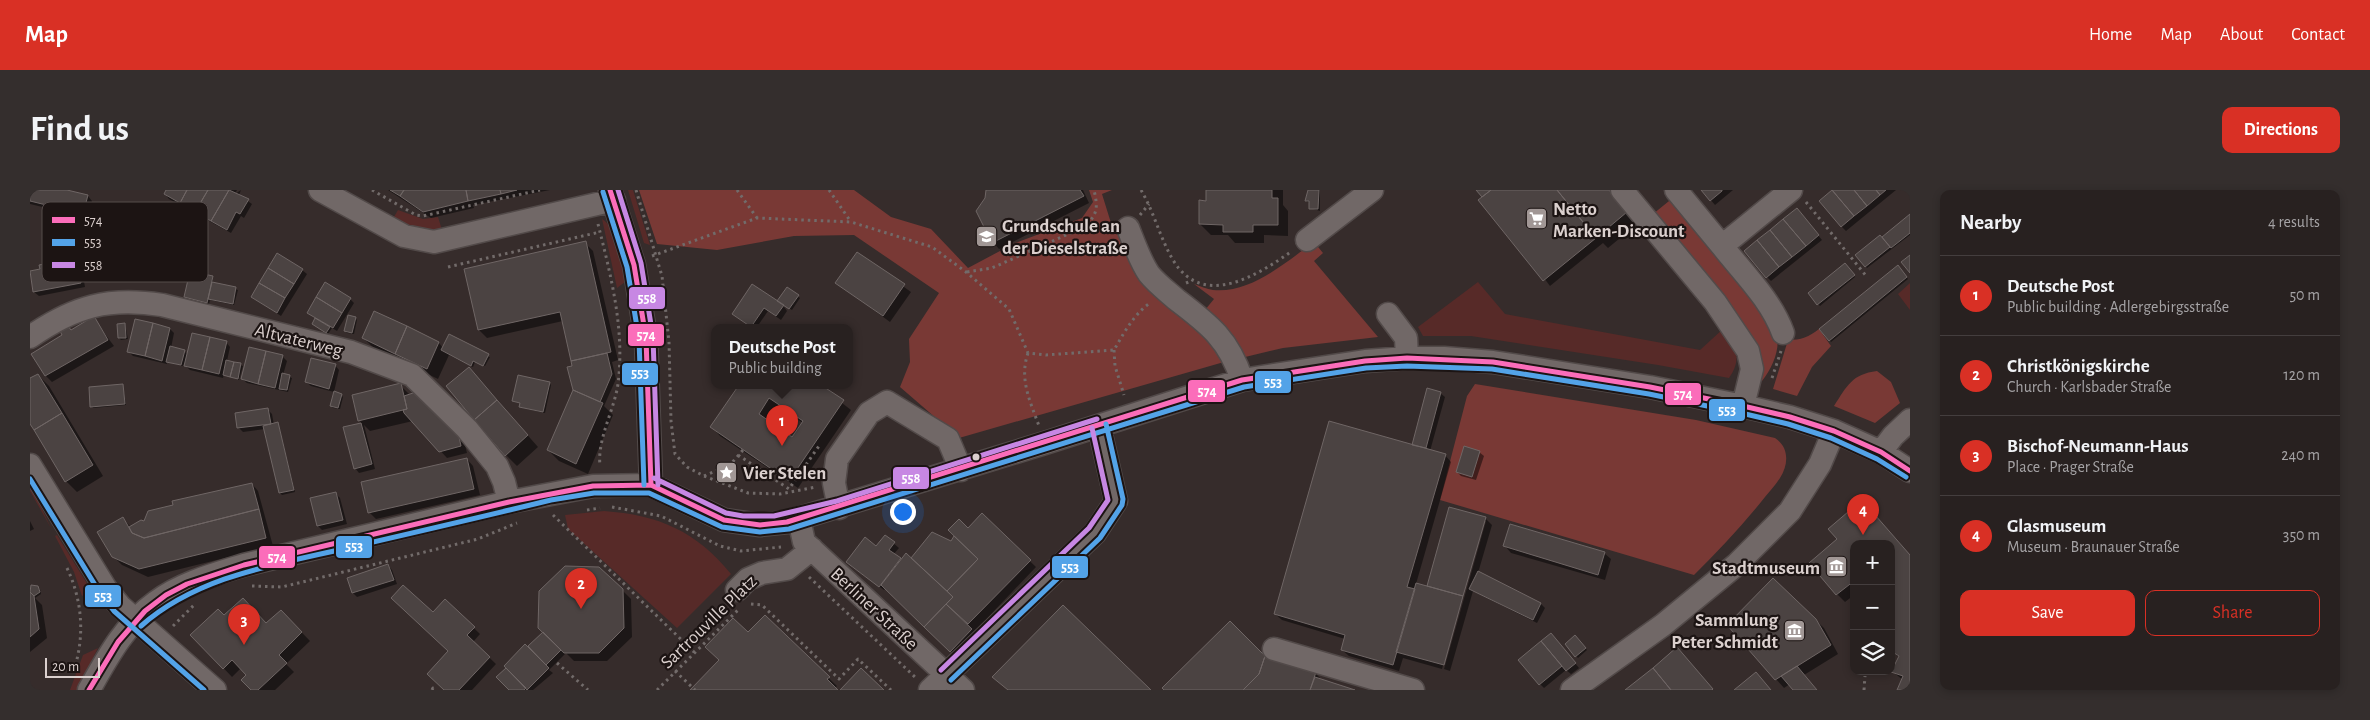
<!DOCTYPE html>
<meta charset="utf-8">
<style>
body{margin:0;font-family:"Alegreya Sans",sans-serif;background:#342e2d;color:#f1f3f6}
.controls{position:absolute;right:15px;bottom:15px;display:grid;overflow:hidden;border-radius:10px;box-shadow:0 2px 8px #0003}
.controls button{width:45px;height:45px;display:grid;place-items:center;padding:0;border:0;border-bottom:1px solid #443e3e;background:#282120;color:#f1f3f6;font:25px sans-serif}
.scale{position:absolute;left:15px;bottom:12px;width:55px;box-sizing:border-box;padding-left:5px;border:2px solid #dbd0ce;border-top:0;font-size:14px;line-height:18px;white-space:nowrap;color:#dbd0ce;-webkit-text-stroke:4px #1c1413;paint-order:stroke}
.you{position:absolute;left:872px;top:321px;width:18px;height:18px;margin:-12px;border:4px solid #fff;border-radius:50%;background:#1a73e8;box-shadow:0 0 0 8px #1a73e833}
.badge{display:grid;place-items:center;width:32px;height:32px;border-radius:50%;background:#d93025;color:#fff;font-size:16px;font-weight:700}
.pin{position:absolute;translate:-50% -41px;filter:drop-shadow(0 1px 2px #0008)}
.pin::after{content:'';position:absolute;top:26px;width:18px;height:15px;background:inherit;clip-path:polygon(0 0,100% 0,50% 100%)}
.popup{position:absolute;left:681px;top:134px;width:142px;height:65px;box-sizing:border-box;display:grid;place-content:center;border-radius:10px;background:#282120;filter:drop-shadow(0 1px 4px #0005);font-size:16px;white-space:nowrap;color:#a5a3a5}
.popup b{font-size:19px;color:#f1f3f6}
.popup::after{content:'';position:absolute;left:50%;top:100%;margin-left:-10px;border:10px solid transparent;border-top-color:#282120}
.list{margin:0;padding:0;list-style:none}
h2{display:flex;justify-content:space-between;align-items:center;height:65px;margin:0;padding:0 20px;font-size:21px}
h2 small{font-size:16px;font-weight:400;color:#a5a3a5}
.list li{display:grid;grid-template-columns:32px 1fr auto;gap:15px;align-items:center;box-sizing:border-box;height:80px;padding:0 20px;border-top:1px solid #443e3e}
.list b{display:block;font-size:19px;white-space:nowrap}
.list p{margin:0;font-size:16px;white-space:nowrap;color:#a5a3a5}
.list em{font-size:16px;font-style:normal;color:#a5a3a5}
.actions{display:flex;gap:10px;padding:15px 20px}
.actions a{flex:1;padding:11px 0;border:1px solid #d93025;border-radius:10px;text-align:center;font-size:18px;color:#d93025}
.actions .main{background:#d93025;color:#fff}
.icon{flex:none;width:28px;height:28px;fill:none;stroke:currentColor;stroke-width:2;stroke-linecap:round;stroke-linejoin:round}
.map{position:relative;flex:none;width:1880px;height:500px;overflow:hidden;border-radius:10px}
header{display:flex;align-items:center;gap:30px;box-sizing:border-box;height:70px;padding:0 25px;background:#d93025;color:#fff}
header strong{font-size:24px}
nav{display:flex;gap:28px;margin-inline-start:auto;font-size:18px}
.intro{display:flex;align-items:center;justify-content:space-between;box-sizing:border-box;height:120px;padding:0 30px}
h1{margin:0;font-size:35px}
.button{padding:12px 22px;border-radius:10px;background:#d93025;color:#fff;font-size:18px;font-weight:700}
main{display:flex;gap:30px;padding:0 30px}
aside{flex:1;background:#282120;border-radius:10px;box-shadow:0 2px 8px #0003}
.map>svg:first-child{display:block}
</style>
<header>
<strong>Map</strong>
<nav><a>Home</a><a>Map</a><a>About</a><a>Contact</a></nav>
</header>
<div class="intro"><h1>Find us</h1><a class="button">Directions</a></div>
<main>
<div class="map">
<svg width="1880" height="500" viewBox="0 0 1880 500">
<rect width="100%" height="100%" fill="#362c2b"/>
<!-- green -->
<path fill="#572a28" d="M598,0H603L620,55L614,53Z
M368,20L393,29L408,27L412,40H394L361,32Z
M572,29C586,36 593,77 595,92L587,98Z
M1448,92L1475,124L1670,160L1693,139C1707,155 1712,170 1699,188L1628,175L1441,146H1393L1388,137Z
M1880,93V120L1868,104Z
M0,294L21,338L0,301Z
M574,321C629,325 666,341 701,384L647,438L538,339L535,325Z
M27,345L61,400L52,406L44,382L25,346Z
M68,458L47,500H40L53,465Z"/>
<!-- forest -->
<path fill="#793935" d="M609,0H824L861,27L901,39L938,78L985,53L1052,28L1063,12L1059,0H1082L1072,4L1081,33L1089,31L1110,86L1168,137L1194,172L929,248L870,197L880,172L879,149L909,103L824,45L764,46L687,60L627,54Z
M1644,7C1666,34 1740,115 1747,145C1750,161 1742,178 1732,191L1731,177L1623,24Z
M1284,52L1293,63L1284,71L1348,147L1253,158L1211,168L1175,120L1184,109L1164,94C1170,96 1177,99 1183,100C1220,104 1256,72 1284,52Z
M1789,139L1801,156L1782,177L1767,206L1743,199L1758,150C1771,150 1779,147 1789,139Z
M1847,181L1861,192L1870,213L1845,233L1804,216C1817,196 1822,184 1847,181Z
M1445,194L1666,230L1745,248C1759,257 1759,274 1750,288C1745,296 1737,304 1731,312C1710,338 1687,362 1664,385L1410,310L1437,206Z"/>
<!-- shadow -->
<path fill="#0007" fill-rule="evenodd" d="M0,0H31L58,6L62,11L58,28L0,14Z
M138,0H207L205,4L211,0L209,5L222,14L214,28L211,26L201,43L139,9L135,4Z
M358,0H520L443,15L444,18L401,28Z
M957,0H1053L1059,13L969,59L963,52Z
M1177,0H1253V15L1258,21V46L1234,45V53H1205L1198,45H1181L1170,34L1177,12Z
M1279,0H1290V21L1280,18V13L1276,11Z
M1448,0H1580L1607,34L1578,58L1573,53L1520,96Z
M1672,0H1703L1685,15Z
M1804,0H1866L1816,41L1811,36Z
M1771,24L1792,50L1741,91L1737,87Z
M1880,26V45L1837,78L1827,65Z
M105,36L131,66L106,88L99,81L93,87L79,92L64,51L71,48L77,61Z
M555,53L563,61L588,170L582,172L586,189L574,216L583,225L558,284L529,271L518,260L544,202L543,176L533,131L457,148L449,140Z
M828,64L881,102L860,132L807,93Z
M46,70L51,74L55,97L9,106L4,102L0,82Z
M1815,75L1825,87L1790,116L1779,104Z
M1868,77L1878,89L1801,152L1791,139Z
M272,80L277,84L251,126L222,107Z
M182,87L183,93L208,100L204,115L180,110L179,114L155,107Z
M757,98L770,108L762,120L752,114L757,121L751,130L738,121L727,137H721L703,124L747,112Z
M320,109L324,113L307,141L302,138L298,144L283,134L286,129L278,122Z
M345,122L409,153L413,158L460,167L455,176L445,172L443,177L419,165L408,189L344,158L333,148Z
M63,128L84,156L22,192L16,186L41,141Z
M325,128L327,130L324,144L317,143L315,141Z
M95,134L98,149L91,150L89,148Z
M140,139L144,143L141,158L154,161L158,165L196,152L200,157L197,171L213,176L209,190L194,184L193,188L160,180L154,174L153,176L137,171V174L103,166L99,162Z
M252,166L257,171L253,185L262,188L258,202L217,193L212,189Z
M305,175L309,180L304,202L281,196L276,192Z
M8,185L19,196L73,286L47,302L36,291L0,231V190Z
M449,190L508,257L487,276L476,265Z
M519,193L521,195L515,223L493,218L491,214L483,211Z
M370,195L380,205L393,210L435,255L437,263L417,268L383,231L340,241L334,235L345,279L329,283L325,278L314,238L332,234L329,230Z
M710,195H789L821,220L768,298L690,246L682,237ZM748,216L773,233L763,248L738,231Z
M93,196L96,215L63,218L62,216Z
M1410,203L1415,207L1400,261L1415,265L1421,272L1386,394L1398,398L1420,319L1455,328L1462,335L1448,383L1511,414L1515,418L1507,433L1443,401L1420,481L1414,479L1456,331H1453L1412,479L1373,468L1369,481L1319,466L1312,460L1315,449L1252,430L1245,424L1383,256Z
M311,205L313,207L310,219L303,218L301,216Z
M238,220L242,224L244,235L249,236L265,302L252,305L250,303L235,239L213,242L209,238Z
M1449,262L1454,266L1446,290L1431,286L1427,282Z
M437,269L443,276L450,305L346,329L340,323Z
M222,294L228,301L243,356L118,387L92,375L83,366L92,328L101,337Z
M306,304L310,308L317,334L292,340L288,336L282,309Z
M1832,312L1880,366V500H1868L1873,490L1863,482L1869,467L1861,460V354H1824V405L1815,412L1807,404L1809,349Z
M952,325L1006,377L944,442L946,444L925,465L856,398L854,400L822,377L847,358L855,346L869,358L863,365L871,371L882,369L921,352L926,346L939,339Z
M0,331L4,339L0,341Z
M1475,356L1574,363L1581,369L1575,390L1481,363Z
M358,375L362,380L367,394L327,407L323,403Z
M1743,390L1794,438L1808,464L1774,485L1786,500H1764L1760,494L1754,498L1746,489Z
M2,396L10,399L11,404L5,408L12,415L17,448L0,462V402Z
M592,400L601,409L602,447L577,471H544L536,463L519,480L523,483L503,500H480L498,458L514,442Z
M416,411L450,444L443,452L466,474L442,500H416L420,461L403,424Z
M251,421L280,451L256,474L264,482L245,500H223L218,485L211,478L202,487L162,445L195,427L236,435Z
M735,427L807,496L805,498L807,500H662Z
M1545,447L1557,460L1548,468L1536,454Z
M1525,449L1549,478L1541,484L1536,480L1514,498L1510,494Z
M1234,467L1285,483L1292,490L1321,500H1136Z"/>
<!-- building -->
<path fill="#4b4342" stroke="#6f6665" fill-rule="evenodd" d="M0,0H37L58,5L53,24L0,11Z
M136,0H157L150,13L134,4Z
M157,0H178L165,22L150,13Z
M178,0H199L181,31L165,22Z
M199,0L219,9L210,24L206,22L197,40L181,31Z
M360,0H374L370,6Z
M374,0H436L438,11L393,22L370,6Z
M436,0H470L471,4L438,11Z
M470,0H487L471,4Z
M956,0H1050L1054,6L962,53L946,21L955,8Z
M1176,0H1242V8H1248V35H1223V42H1193V35L1169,34V10L1176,11Z
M1278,0H1289L1288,19H1279V11H1275Z
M1446,0H1461L1452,7Z
M1461,0H1527L1566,48L1513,91L1448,10Z
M1527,0H1579L1597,22L1566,48Z
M1671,0H1692V1L1680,11Z
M1802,0L1824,26L1811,37L1789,11Z
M1802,0H1824L1837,16L1824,26Z
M1824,0H1846L1850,5L1837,16Z
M1846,0H1856L1850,5Z
M1767,18L1789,45L1776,56L1753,29Z
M1880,24V43L1861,58L1852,47Z
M1753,29L1776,56L1762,67L1740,40Z
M105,35L128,61L114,73L91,47Z
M137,39L149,53L146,58L134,44Z
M1740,40L1762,67L1749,77L1727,50Z
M1850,45L1860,57L1835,77L1825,65Z
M72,47L76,60L77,59L97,81L91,86L76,90L63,50Z
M91,47L114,73L101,85L77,59Z
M1727,50L1749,77L1736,88L1714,61Z
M556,51L581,162L541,171L530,122L448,140L434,79Z
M827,62L875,94L853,126L805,93Z
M247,63L273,79L264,94L238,78Z
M1880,65V83L1871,72Z
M47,68L51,93L3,102L0,81L10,79L9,75Z
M1815,73L1825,85L1787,115L1778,103Z
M1868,75L1877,87L1799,151L1789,139Z
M238,78L264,94L255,108L229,93Z
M160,81L183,86L177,113L154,107Z
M182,92L206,97L203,114L178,109Z
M295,92L321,108L312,123L286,107Z
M229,93L255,108L247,123L221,107Z
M722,94L754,115L746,126L734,118L721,137L702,124Z
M757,97L769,105L759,119L747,111Z
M286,107L312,123L303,138L277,123Z
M344,121L377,136L365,164L332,148Z
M318,125L326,127L322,143L314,141Z
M64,126L78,150L15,186L1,164L32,145L30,141L38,136L41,140Z
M285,128L300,137L296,143L282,134Z
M105,129L123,133L115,166L97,162Z
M95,133L96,148H88L87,134Z
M123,133L140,138L132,171L115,166Z
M377,136L409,152L397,179L365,164Z
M162,143L180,147L172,180L154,176Z
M419,144L459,164L453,176L443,171L441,176L411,160Z
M180,147L197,151L189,184L172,180Z
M140,156L155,160L151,175L136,172Z
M219,157L236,161L228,194L211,189Z
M236,161L253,165L245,198L228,194Z
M577,163L582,184L570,212L543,200L537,177L542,176L541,171Z
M281,168L306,174L299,199L275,192Z
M196,170L204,172L200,187L193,185Z
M204,172L211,173L208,189L200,187Z
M439,177L467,210L444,230L416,196Z
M252,183L260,185L257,200L249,199Z
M8,184L32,223L4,240L0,234V188Z
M488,185L520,192L513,222L489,217L490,213L482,211Z
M371,193L377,219L328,231L322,205Z
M93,194L95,214L60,217L59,197Z
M709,195H791L814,210L759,291L680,237ZM739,208L773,231L762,247L729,224Z
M1397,198L1411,202L1396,258L1382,255Z
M543,200L573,213L546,274L517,260Z
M304,201L312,204L308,218L300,216Z
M386,202L429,247L431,256L409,262L374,223L373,220L377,219L374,206Z
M467,210L498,245L475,266L444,230Z
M238,218L241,234L207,238L205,223Z
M32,223L63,275L35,292L4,240Z
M1299,231L1416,264L1377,397L1385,399L1363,475L1311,460L1315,445L1244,424Z
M248,232L264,300L249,303L233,236Z
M331,233L342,274L324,279L313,237Z
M1434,256L1450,261L1442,287L1426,282Z
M437,268L444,299L338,323L331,292Z
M222,293L229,319L114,348L102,343L99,337L111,330L114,331L118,321L143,315L142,311Z
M306,302L313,330L287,336L280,308Z
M1832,310L1880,365V500H1867L1873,486L1861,482L1869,466L1861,461V354H1824V391L1806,405L1779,373L1807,349L1798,339Z
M1419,317L1456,327L1433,406L1397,396Z
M229,319L236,348L109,379L82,367L67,342L93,327L102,343L114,348Z
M952,323L1001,370L938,434L916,414L923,407L917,401L948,369L918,340L929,329L938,338Z
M1480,334L1575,362L1568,385L1473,356Z
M902,342L921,351L924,346L948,369L917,401L881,368Z
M855,345L865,352L859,360L871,368L849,397L816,372L835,347L846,356Z
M876,363L923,407L894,437L851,395Z
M358,374L364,390L322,403L317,388Z
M535,376L569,377L593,399L594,438L569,463H534L508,438L509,401Z
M1448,381L1511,413L1503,430L1439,399Z
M1743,388L1786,429L1801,455L1745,490L1697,435Z
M1386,393L1433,406L1414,475L1366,462Z
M1,395L8,396L10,402L4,406L0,402Z
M373,395L403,422L415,409L445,437L437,445L460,467L429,500H414L397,484L418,461L361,408Z
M0,402L4,406L9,439L0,447Z
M213,408L236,433L251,420L272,442L249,465L257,473L228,500H221L211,490L216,485L202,470L193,479L160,445L188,419L194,425Z
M916,414L942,439L920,462L894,437Z
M1033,415L1121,500H978L962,487Z
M735,425L800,487L797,489L808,500H660L689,470L675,457L703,428L718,442Z
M1200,431L1235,466L1229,484L1213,500H1134L1132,498Z
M513,442L531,460L516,475L498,456Z
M1521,443L1546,473L1536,481L1511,451Z
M1545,445L1556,458L1545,467L1535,454Z
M1511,451L1532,476L1509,495L1488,470Z
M495,454L519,478L497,500L474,476Z
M1647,457L1683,499L1682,500H1641L1623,478Z
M1235,466L1286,482L1280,500H1213L1229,484Z
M1767,476L1787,500H1763L1751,486Z
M476,478L496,498L494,500H479L466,487Z
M831,478L854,500H810Z
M1623,478L1641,500H1595Z
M1726,482L1741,500H1704Z
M1285,487L1325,500H1280Z"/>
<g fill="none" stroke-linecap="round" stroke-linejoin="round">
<defs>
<path id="minor" d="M290,0L374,46L404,52L584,10
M580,0L604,75L616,148L621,295
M1592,0L1685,112L1718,161L1722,179L1713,216
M1646,0L1692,56L1761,0
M1098,38C1104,53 1110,71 1119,84C1127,94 1138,102 1147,110C1180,135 1199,150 1212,190
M1277,50L1342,0
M1692,56C1714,84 1741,110 1753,143
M1358,124L1376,148L1377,168
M0,147C45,116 78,107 132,115L321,162L382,185L437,239L467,276L474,292L479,312
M1851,262L1863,246L1880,230
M0,275L76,399L90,416L185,500
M809,318L804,293L807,269L839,223L857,212L918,249L931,280
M769,329L774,352L933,500
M707,400L718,389L732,383L757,379L782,359
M1244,459L1383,500
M59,500C77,468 95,434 126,412C151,393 185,384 214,375L479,312L563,296L621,295L694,330L730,335L757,332L1015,253L1212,190L1335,171L1377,168H1414L1463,172L1620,197L1713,216L1760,227L1804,241L1851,262L1880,281
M900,500L1065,343L1086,311L1069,236
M1542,500L1633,435L1706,375L1760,321L1790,274L1804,241"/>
</defs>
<!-- minor casing -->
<use href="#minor" stroke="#524a49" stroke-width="25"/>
<!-- path -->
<path stroke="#726b6a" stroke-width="3" stroke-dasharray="2.5 4" stroke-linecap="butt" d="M342,0L386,25L393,26L510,0
M606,0L632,86L639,152L641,231L645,264L657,277L674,286L718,303L750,304L786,297
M707,0L727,28
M799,0L821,32
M1111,0C1124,22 1130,48 1143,70C1173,120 1228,85 1262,61
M1776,12L1837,87
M1110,25L1119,14
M568,34C581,86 595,140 588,194C584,221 567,249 570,276
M622,66L727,28L821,32L902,57L936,82L979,119L998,163L1016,165L1084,160C1094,143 1103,125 1120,113
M418,77L570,42
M937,82L962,78L1054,37C1068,24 1068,18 1064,0
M1156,93L1163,90
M1084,160L1085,176L1094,205
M998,163C989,189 1000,211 1009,236
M1742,188L1751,161
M708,265L759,299L789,256
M674,286L700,275L713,260
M582,317L631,326L690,356L711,361L751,357
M557,320L570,318
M523,325L664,462
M37,378C53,412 55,448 43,483
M779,387L886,488
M222,396L252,397L448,349L487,333
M721,414L732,415L809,489L828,469L861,500
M143,436L165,414
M527,473L558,500
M645,481L665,500
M402,500L403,498L406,500
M627,500L708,420
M1834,500L1835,486"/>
<!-- minor -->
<use href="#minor" stroke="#716867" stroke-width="22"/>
<defs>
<path id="bus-1" d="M580,0L604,75L616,148L621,295
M59,500L88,452L115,421L136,405L157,394L214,375L479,312L563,296L621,295L694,330L730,335L757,332L1212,190L1335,171L1377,168L1463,172L1620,197L1713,216L1760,227L1804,241L1851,262L1880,281"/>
<path id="bus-2" d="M573,2L597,77L609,149L614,295
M0,289L70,403L84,421L174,500
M111,436C170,384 251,374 326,356C391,341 456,326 521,310L564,303H619L692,337L730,342L759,339L1214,197L1336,178L1377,176L1462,179L1619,204L1711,223L1758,234L1801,248L1847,269L1876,287
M921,490L1070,348L1092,315L1093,309L1076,234"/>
<path id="bus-3" d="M588,0L611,73L623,147L628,295
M624,288L696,323L713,326H744L807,311L1067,229
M911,480L1059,338L1078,310L1062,238"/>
</defs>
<!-- bus-1 casing -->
<use href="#bus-1" stroke="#1c1413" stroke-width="9"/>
<!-- bus-2 casing -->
<use href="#bus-2" stroke="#1c1413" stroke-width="9"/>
<!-- bus-3 casing -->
<use href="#bus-3" stroke="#1c1413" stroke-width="9"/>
<!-- bus-1 -->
<use href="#bus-1" stroke="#fb6dba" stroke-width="5"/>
<!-- bus-2 -->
<use href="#bus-2" stroke="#53a3e8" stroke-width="5"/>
<!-- bus-3 -->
<use href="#bus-3" stroke="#c787e3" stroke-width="5"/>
</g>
<!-- icons -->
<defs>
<symbol id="supermarket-square" viewBox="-11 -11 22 22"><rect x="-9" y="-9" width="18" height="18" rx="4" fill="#a19795" stroke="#1c1413"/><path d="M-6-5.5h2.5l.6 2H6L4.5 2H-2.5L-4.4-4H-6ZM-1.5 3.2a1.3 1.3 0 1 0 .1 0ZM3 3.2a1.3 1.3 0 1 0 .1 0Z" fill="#fff"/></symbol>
<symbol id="school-square" viewBox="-11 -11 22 22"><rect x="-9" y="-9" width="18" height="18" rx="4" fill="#a19795" stroke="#1c1413"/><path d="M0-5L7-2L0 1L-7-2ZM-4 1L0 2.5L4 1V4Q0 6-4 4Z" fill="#fff"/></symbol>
<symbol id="sight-square" viewBox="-11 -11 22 22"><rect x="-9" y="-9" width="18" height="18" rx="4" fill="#a19795" stroke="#1c1413"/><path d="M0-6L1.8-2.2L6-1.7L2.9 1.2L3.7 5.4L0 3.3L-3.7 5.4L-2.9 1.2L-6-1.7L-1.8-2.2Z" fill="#fff"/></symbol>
<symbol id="museum-square" viewBox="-11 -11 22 22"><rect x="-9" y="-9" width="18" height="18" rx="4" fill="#a19795" stroke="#1c1413"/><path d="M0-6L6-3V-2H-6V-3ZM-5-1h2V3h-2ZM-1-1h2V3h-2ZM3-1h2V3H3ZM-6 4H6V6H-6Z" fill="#fff"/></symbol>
</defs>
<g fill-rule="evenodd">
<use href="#supermarket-square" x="1494" y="16" width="25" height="25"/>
<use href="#school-square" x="944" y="34" width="25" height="25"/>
<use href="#sight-square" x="684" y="270" width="25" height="25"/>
<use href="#museum-square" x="1794" y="364" width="25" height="25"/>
<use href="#museum-square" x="1752" y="428" width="25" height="25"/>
</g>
<!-- markers -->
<circle fill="#dbd0ce" stroke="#1c1413" stroke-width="2" cx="946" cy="267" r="4.5"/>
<g text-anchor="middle" stroke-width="4.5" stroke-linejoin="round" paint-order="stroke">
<!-- poi labels -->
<g font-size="19" font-weight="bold" fill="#dbd0ce" stroke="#1c1413" text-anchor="start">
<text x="1523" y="25">Netto<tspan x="1523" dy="22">Marken-Discount</tspan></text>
<text x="972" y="42">Grundschule an<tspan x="972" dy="22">der Dieselstraße</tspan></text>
<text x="713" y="289">Vier Stelen</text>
<text x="1790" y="384" text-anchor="end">Stadtmuseum</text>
<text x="1748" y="436" text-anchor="end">Sammlung<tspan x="1748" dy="22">Peter Schmidt</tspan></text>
</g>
<!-- street labels -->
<g font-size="19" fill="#dbd0ce" stroke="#1c1413">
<text transform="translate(269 149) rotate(14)" y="7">Altvaterweg</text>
<text transform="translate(845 418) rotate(43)" y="7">Berliner Straße</text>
<text transform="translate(678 431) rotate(-44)" y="7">Sartrouville Platz</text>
</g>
</g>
<!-- legend -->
<rect x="12" y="12" width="166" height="80" rx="8" fill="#1c1413" stroke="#554c4b" stroke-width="1"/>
<rect x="22" y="27" width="23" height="6" fill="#fb6dba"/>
<rect x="22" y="49" width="23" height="7" fill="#53a3e8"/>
<rect x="22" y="72" width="23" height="6" fill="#c787e3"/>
<g font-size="14" fill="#dbd0ce">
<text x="54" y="35">574</text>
<text x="54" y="57">553</text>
<text x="54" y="80">558</text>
</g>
<g stroke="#1c1413" stroke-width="2">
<rect x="598" y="96" width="38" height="24" rx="5" fill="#c787e3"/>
<rect x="597" y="133" width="38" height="24" rx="5" fill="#fb6dba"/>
<rect x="591" y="172" width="38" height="24" rx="5" fill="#53a3e8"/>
<rect x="1224" y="180" width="38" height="24" rx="5" fill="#53a3e8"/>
<rect x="1157" y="189" width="39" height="24" rx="5" fill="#fb6dba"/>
<rect x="1634" y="192" width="38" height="24" rx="5" fill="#fb6dba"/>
<rect x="1678" y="208" width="38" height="24" rx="5" fill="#53a3e8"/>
<rect x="862" y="276" width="38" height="24" rx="5" fill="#c787e3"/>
<rect x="305" y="345" width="38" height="24" rx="5" fill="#53a3e8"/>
<rect x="228" y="355" width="38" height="24" rx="5" fill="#fb6dba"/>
<rect x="1021" y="365" width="38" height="24" rx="5" fill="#53a3e8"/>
<rect x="54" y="394" width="38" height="24" rx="5" fill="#53a3e8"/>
</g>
<g font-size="14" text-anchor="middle" font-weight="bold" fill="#fff">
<text x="617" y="113">558</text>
<text x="616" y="150">574</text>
<text x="610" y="188">553</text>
<text x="1243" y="197">553</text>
<text x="1177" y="206">574</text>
<text x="1653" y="209">574</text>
<text x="1697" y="225">553</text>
<text x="881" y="293">558</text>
<text x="324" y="361">553</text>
<text x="247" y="372">574</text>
<text x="1040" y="382">553</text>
<text x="73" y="411">553</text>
</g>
</svg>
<div class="controls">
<button>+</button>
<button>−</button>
<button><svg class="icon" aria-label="layers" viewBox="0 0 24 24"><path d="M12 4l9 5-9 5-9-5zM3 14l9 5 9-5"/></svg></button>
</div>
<div class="scale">20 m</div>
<div class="you"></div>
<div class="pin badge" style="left:752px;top:256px">1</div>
<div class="popup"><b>Deutsche Post</b>Public building</div>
<div class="pin badge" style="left:551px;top:419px">2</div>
<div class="pin badge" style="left:214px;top:455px">3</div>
<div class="pin badge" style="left:1833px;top:345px">4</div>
</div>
<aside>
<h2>Nearby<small>4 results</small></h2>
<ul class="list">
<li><span class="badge">1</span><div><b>Deutsche Post</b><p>Public building · Adlergebirgsstraße</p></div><em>50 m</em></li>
<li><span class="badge">2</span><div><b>Christkönigskirche</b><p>Church · Karlsbader Straße</p></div><em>120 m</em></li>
<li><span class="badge">3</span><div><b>Bischof-Neumann-Haus</b><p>Place · Prager Straße</p></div><em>240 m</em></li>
<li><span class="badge">4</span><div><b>Glasmuseum</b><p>Museum · Braunauer Straße</p></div><em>350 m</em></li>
</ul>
<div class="actions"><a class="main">Save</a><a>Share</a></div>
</aside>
</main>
